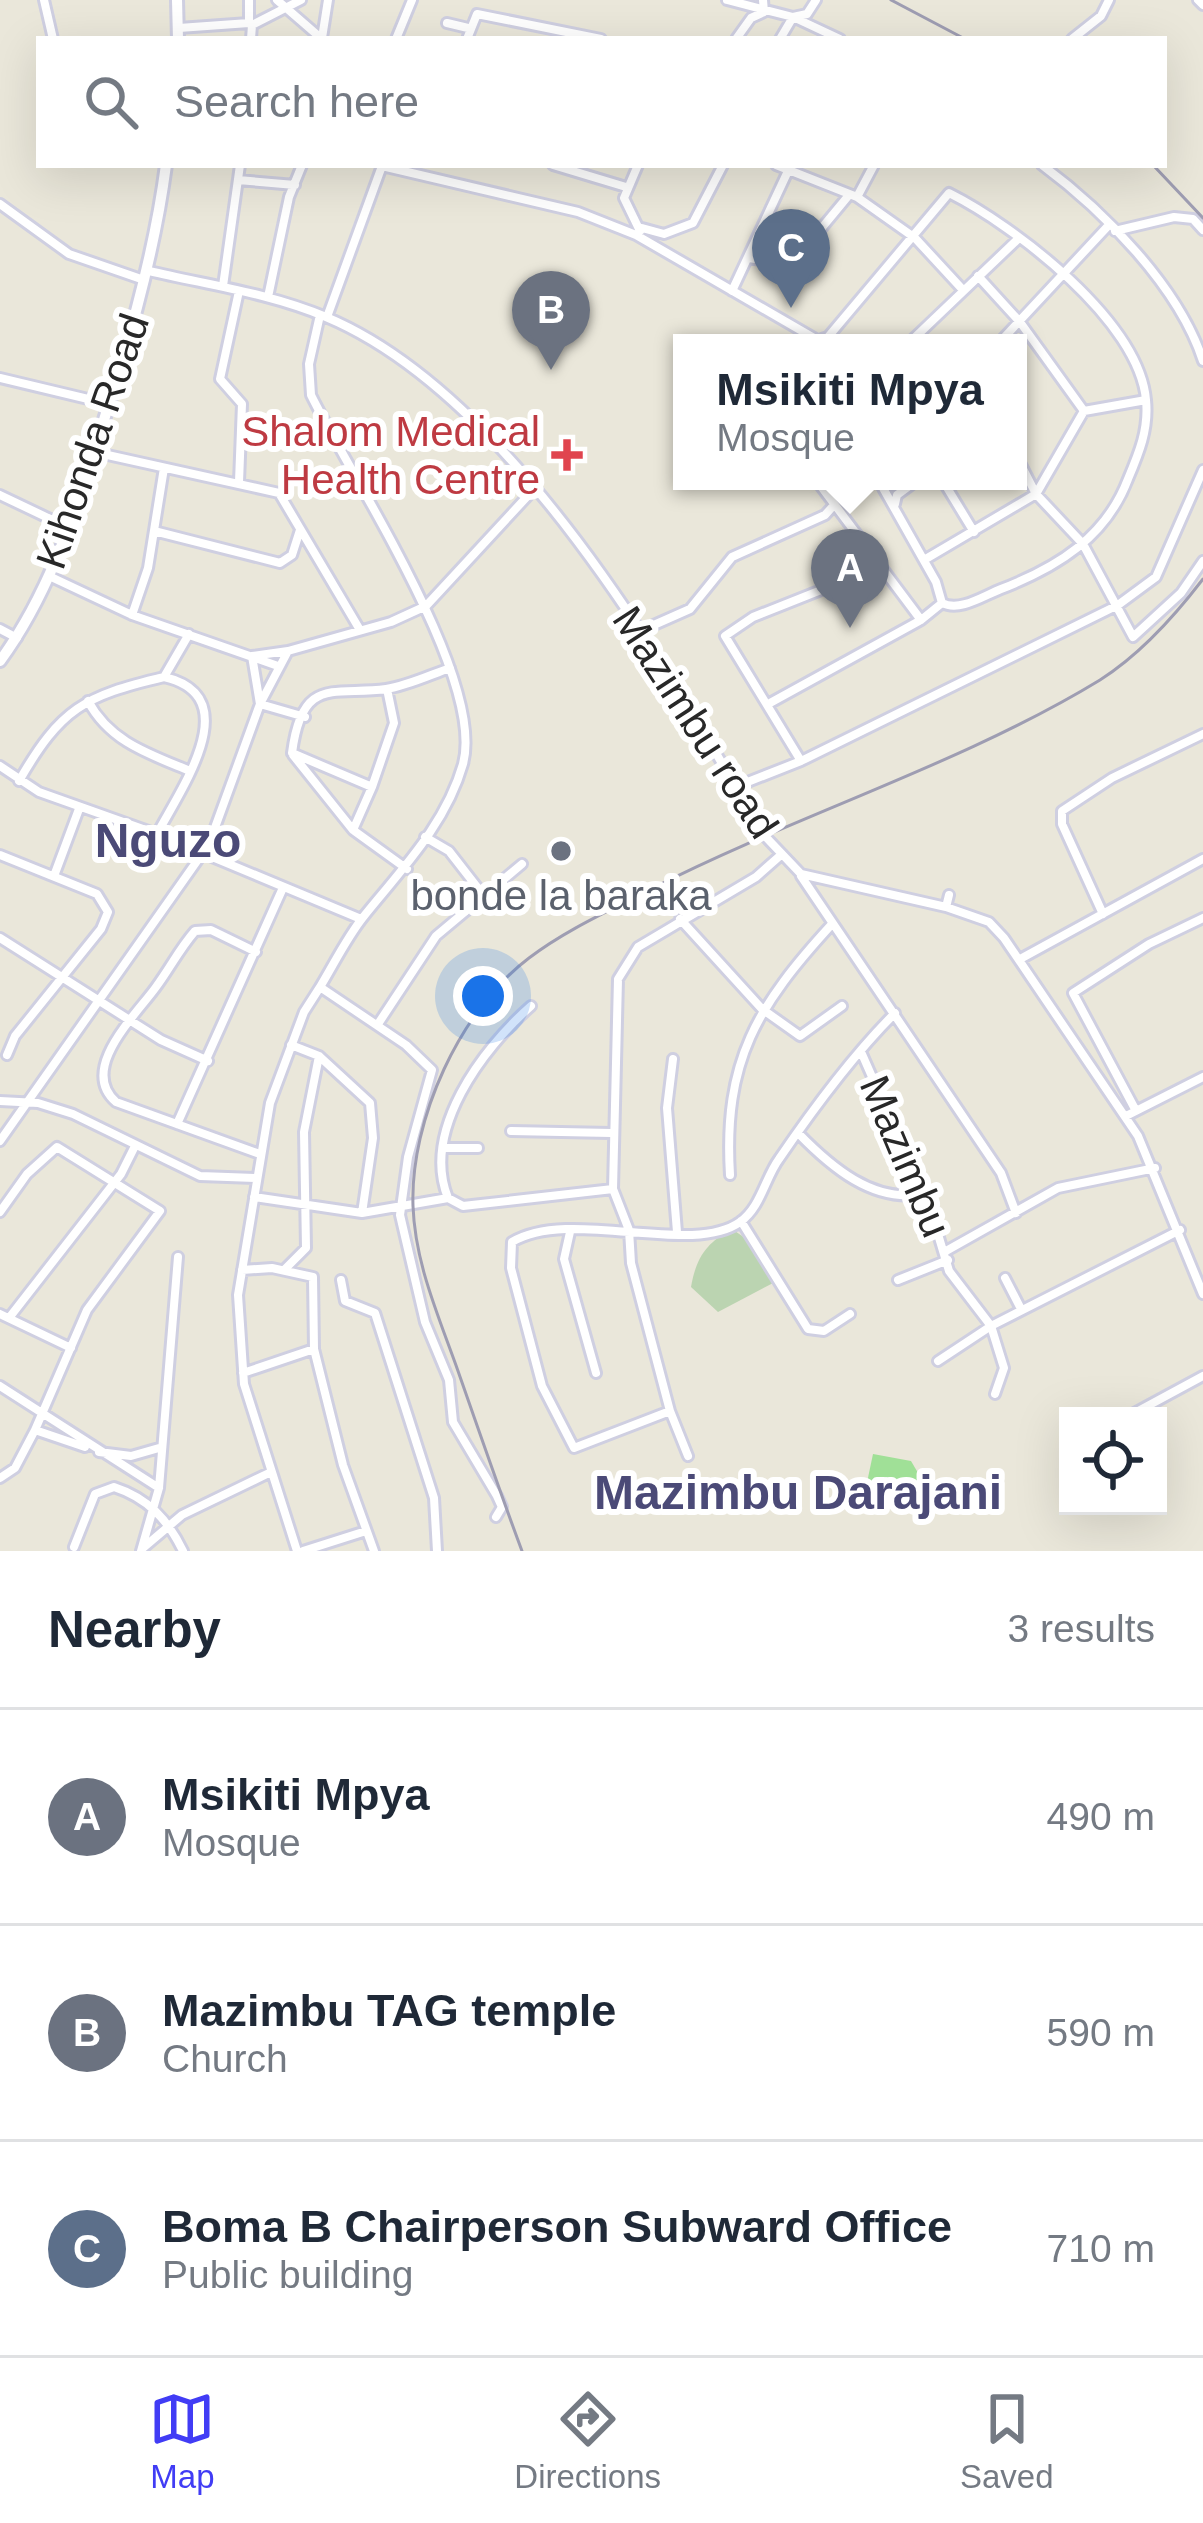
<!DOCTYPE html>
<style>
body{margin:0;font-family:Helvetica,sans-serif;background:#f6f6f7;color:#1f2937}
.controls{position:absolute;right:36px;bottom:36px;display:grid;overflow:hidden;border-radius:0px;box-shadow:0 12px 48px #0002}
.controls button{width:108px;height:108px;display:grid;place-items:center;padding:0;border:0;border-bottom:3px solid #e0e1e3;background:#fff;color:#1f2937;font:60px sans-serif}
.you{position:absolute;left:483px;top:996px;width:42px;height:42px;margin:-30px;border:9px solid #fff;border-radius:50%;background:#1a73e8;box-shadow:0 0 0 18px #1a73e833}
.badge{display:grid;place-items:center;width:78px;height:78px;border-radius:50%;background:#413cf5;color:#fff;font-size:39px;font-weight:700}
.pin{position:absolute;translate:-50% -99px;filter:drop-shadow(0 3px 6px #0008)}
.pin::after{content:'';position:absolute;top:63px;width:42px;height:36px;background:inherit;clip-path:polygon(0 0,100% 0,50% 100%)}
.popup{position:absolute;left:673px;top:334px;width:354px;height:156px;box-sizing:border-box;display:grid;place-content:center;border-radius:0px;background:#fff;filter:drop-shadow(0 3px 9px #0005);font-size:39px;white-space:nowrap;color:#747a83}
.popup b{font-size:45px;color:#1f2937}
.popup::after{content:'';position:absolute;left:50%;top:100%;margin-left:-24px;border:24px solid transparent;border-top-color:#fff}
.list{margin:0;padding:0;list-style:none}
h2{display:flex;justify-content:space-between;align-items:center;height:156px;margin:0;padding:0 48px;font-size:51px}
h2 small{font-size:39px;font-weight:400;color:#747a83}
.list li{display:grid;grid-template-columns:78px 1fr auto;gap:36px;align-items:center;box-sizing:border-box;height:216px;padding:0 48px;border-top:3px solid #e0e1e3}
.list b{display:block;font-size:45px;white-space:nowrap}
.list p{margin:0;font-size:39px;white-space:nowrap;color:#747a83}
.list em{font-size:39px;font-style:normal;color:#747a83}
.icon{flex:none;width:66px;height:66px;fill:none;stroke:currentColor;stroke-width:2;stroke-linecap:round;stroke-linejoin:round}
.map{position:relative;flex:none;width:1203px;height:1551px;overflow:hidden}
.search{position:absolute;background:#fff;box-shadow:0 12px 48px #0002;left:36px;right:36px;top:36px;height:132px;display:flex;align-items:center;gap:30px;box-sizing:border-box;padding:0 42px;border-radius:0px;color:#747a83;font-size:45px}
.sheet{height:804px;background:#fff}
nav{display:flex;justify-content:space-around;align-items:center;box-sizing:border-box;height:168px;border-top:3px solid #e0e1e3;background:#fff;font-size:33px;color:#747a83}
nav a{display:grid;justify-items:center;gap:6px}
nav .on{color:#413cf5}
.map>svg:first-child{display:block}
</style>
<div class="map">
<svg width="1203" height="1551" viewBox="0 0 1203 1551">
<rect width="100%" height="100%" fill="#eae7da"/>
<!-- green -->
<path fill="#a0e097" d="M873,1454L911,1461L921,1478L903,1505L882,1506L865,1492Z"/>
<!-- cemetery -->
<path fill="#bbd4b1" d="M732,1229L758,1247L775,1282L718,1312L691,1287C696,1258 706,1243 732,1229Z"/>
<g fill="none" stroke-linecap="round" stroke-linejoin="round">
<defs>
<path id="minor" d="M44,0L53,39
M277,0L322,39
M727,0L793,17L840,39
M1198,0L1203,5
M249,22V0
M447,23L468,28
M179,28L249,23
M322,38L328,0
M251,39L252,25L301,0
M396,39L412,0
M467,39L477,14L601,39
M736,39L751,18L764,12L763,0
M780,39L793,17L807,14L816,0
M1072,39L1101,16L1109,0
M553,165L626,187
M638,165L624,198L640,231
M776,165L857,197L915,238L963,290
M1042,165C1104,211 1179,287 1203,361
M382,166L578,212L636,235L814,338
M238,180L295,185
M857,197L874,165
M0,204L69,254L144,280
M642,228L664,234L693,223L723,165
M1115,231L1174,217L1193,219L1203,230
M749,258L791,265L849,195
M149,271C208,285 269,293 326,317C510,394 666,664 762,833L801,874L946,907L989,922L1004,938L1138,1136L1203,1294
M978,276L1020,322L1084,411L1146,400
M223,286L240,165
M732,291L788,171
M268,297L289,197L302,165
M320,315L309,364L311,395C350,475 486,679 463,764C446,824 401,870 364,916C347,937 334,964 320,987L406,1045L432,1070L408,1157L400,1215L425,1322L449,1380L453,1422L497,1496L502,1507L496,1517
M327,317L382,166
M810,343L828,337L949,193C1015,226 1139,321 1146,400C1149,429 1139,453 1128,479C1106,537 1058,567 1001,589C983,596 960,612 942,603
M909,343L1019,238
M999,343L1107,227
M0,378L109,404
M94,452L279,493L360,630
M1018,459L1036,494L1083,544L1133,637L1181,593L1203,561
M817,481L921,620
M943,481L974,532
M239,482L242,404L220,379L239,291
M0,495L69,528
M895,504L897,495L916,481
M154,531L280,563L292,555L300,530
M924,560L1036,494L1084,411
M49,576L132,615L278,666
M132,615L148,568L164,468
M0,629L17,638
M638,632L690,609L732,557L825,515L834,505
M288,651L252,656L260,704L305,717
M387,689L394,723L372,787L292,753C302,675 334,696 386,689C407,686 430,675 450,668
M88,701C110,742 149,754 190,771
M770,703L921,620L942,603L936,582L879,481
M293,755L353,830
M801,761L725,636L753,617L879,567
M0,766L39,792L157,834L361,919
M19,781C61,708 84,696 164,677L189,634
M372,787L353,830L407,869
M735,787L801,761L1118,605L1156,577L1203,470
M157,834C182,787 247,696 164,677
M425,837L449,851L484,896
M0,855L97,894L108,912L101,929L15,1036L7,1055
M54,876L79,809
M801,876L1001,1173L1016,1213
M946,907L949,895
M1103,914L1062,824V811L1112,778L1203,734
M680,919L762,1009L800,1036L842,1006
M0,938L161,1040L208,1061
M256,952L211,930L195,931C180,948 170,968 156,987C136,1015 78,1069 116,1102L257,1153
M1022,958L1203,859
M378,1024L436,936L522,864
M291,1045L319,1056L370,1103L373,1138L362,1213
M862,1054L931,1211L949,1271L991,1326L1180,1230
M673,1059L667,1108L677,1232
M0,1101L38,1103L73,1114L200,1176L255,1178
M1135,1109L1073,993L1149,944L1203,918
M1126,1116L1203,1077
M177,1124L282,890
M511,1131L611,1133
M798,1133C831,1167 873,1203 922,1194
M0,1141L209,844L260,704L288,651L391,622L426,606L535,488
M443,1148H478
M730,1175C723,1061 757,1006 832,924
M254,1197L362,1213L448,1198L463,1206L613,1189
M448,1198C421,1131 482,1049 531,1006
M0,1212L27,1174L57,1147L160,1211L87,1310L35,1430L15,1468L0,1478
M741,1221L808,1329L824,1331L850,1314
M570,1232L564,1259L596,1373
M946,1251L1058,1188L1155,1168
M242,1270L272,1268L313,1277L314,1349L343,1465L374,1551
M284,1270L306,1248L304,1132L319,1056
M1005,1278L1021,1309
M341,1280L345,1301L375,1313L434,1498L437,1551
M898,1280L948,1260
M0,1314L71,1348
M9,1318L121,1174L135,1146
M938,1361L991,1326L1004,1368L995,1394
M243,1373L314,1349
M0,1386L159,1488
M670,1411L574,1448L542,1386L511,1268L512,1242C570,1207 691,1257 740,1222C761,1207 765,1178 779,1159C813,1109 853,1055 895,1013
M1129,1416L1203,1376
M35,1430L85,1447
M99,1452L131,1456L159,1448
M688,1456L670,1411L631,1263L629,1230L613,1189L618,979L638,947L756,877L782,854
M74,1547L95,1494L114,1487C148,1498 168,1520 183,1551
M143,1548L182,1515L269,1473
M141,1551L159,1488L178,1257
M297,1551L244,1384L238,1295L270,1103L304,1012L320,987
M303,1551L366,1531"/>
<path id="tertiary" d="M177,0L178,39
M0,661C46,598 71,525 94,452C124,356 153,264 166,165"/>
</defs>
<!-- minor casing -->
<use href="#minor" stroke="#cfcfe1" stroke-width="14"/>
<!-- tertiary casing -->
<use href="#tertiary" stroke="#cfcfe1" stroke-width="16"/>
<!-- minor -->
<use href="#minor" stroke="#fff" stroke-width="8"/>
<!-- tertiary -->
<use href="#tertiary" stroke="#fff" stroke-width="10"/>
<!-- rail -->
<path stroke="#9e9db2" stroke-width="3" d="M891,0L965,39
M1153,165L1203,218
M522,1551C500,1492 479,1431 458,1371C439,1317 415,1264 413,1206C410,1120 460,1010 529,958C567,929 613,909 655,887C799,814 964,763 1100,680C1141,654 1174,617 1203,579"/>
</g>
<!-- markers -->
<path fill="#e0444e" stroke="#fff" stroke-width="4.5" d="M561 437h12v12h12v12h-12v12h-12v-12h-12v-12h12z"/>
<circle fill="#6b7280" stroke="#fff" stroke-width="4.5" cx="561" cy="851" r="12"/>
<g text-anchor="middle" stroke-width="12" stroke-linejoin="round" paint-order="stroke">
<!-- health labels -->
<g font-size="42" fill="#be3a42" stroke="#fff" text-anchor="end">
<text x="540" y="446">Shalom Medical<tspan x="540" dy="48">Health Centre</tspan></text>
</g>
<!-- street labels -->
<g font-size="42" fill="#282828" stroke="#fff">
<text transform="translate(92 441) rotate(-71)" y="15">Kihonda Road</text>
<text transform="translate(696 722) rotate(57)" y="15">Mazimbu road</text>
<text transform="translate(906 1156) rotate(67)" y="15">Mazimbu</text>
</g>
<!-- worship labels -->
<g font-size="42" fill="#5b616d" stroke="#fff">
<text x="561" y="910">bonde la baraka</text>
</g>
<!-- quarter labels -->
<g font-size="48" font-weight="bold" fill="#4b4a77" stroke="#fff">
<text x="168" y="857">Nguzo</text>
<text x="798" y="1509">Mazimbu Darajani</text>
</g>
</g>
</svg>
<div class="controls">
<button><svg class="icon" aria-label="locate" viewBox="0 0 24 24"><circle cx="12" cy="12" r="6"/><path d="M12 2v4M12 18v4M2 12h4M18 12h4"/></svg></button>
</div>
<div class="you"></div>
<div class="pin badge" style="left:850px;top:628px;background:#6b7280">A</div>
<div class="popup"><b>Msikiti Mpya</b>Mosque</div>
<div class="pin badge" style="left:551px;top:370px;background:#6b7280">B</div>
<div class="pin badge" style="left:791px;top:308px;background:#5c6f8a">C</div>
<div class="search"><svg class="icon" aria-label="search" viewBox="0 0 24 24"><circle cx="10" cy="10" r="6"/><path d="M15 15l6 6"/></svg>Search here</div>
</div>
<section class="sheet">
<h2>Nearby<small>3 results</small></h2>
<ul class="list">
<li><span class="badge" style="background:#6b7280">A</span><div><b>Msikiti Mpya</b><p>Mosque</p></div><em>490 m</em></li>
<li><span class="badge" style="background:#6b7280">B</span><div><b>Mazimbu TAG temple</b><p>Church</p></div><em>590 m</em></li>
<li><span class="badge" style="background:#5c6f8a">C</span><div><b>Boma B Chairperson Subward Office</b><p>Public building</p></div><em>710 m</em></li>
</ul>
</section>
<nav>
<a class="on"><svg class="icon" aria-label="map" viewBox="0 0 24 24"><path d="M3 6l6-2 6 2 6-2v14l-6 2-6-2-6 2zM9 4v14M15 6v14"/></svg>Map</a>
<a><svg class="icon" aria-label="directions" viewBox="0 0 24 24"><path d="M12 3l9 9-9 9-9-9zM9 14v-3h6M13 9l2 2-2 2"/></svg>Directions</a>
<a><svg class="icon" aria-label="saved" viewBox="0 0 24 24"><path d="M7 4h10v16l-5-4-5 4z"/></svg>Saved</a>
</nav>
